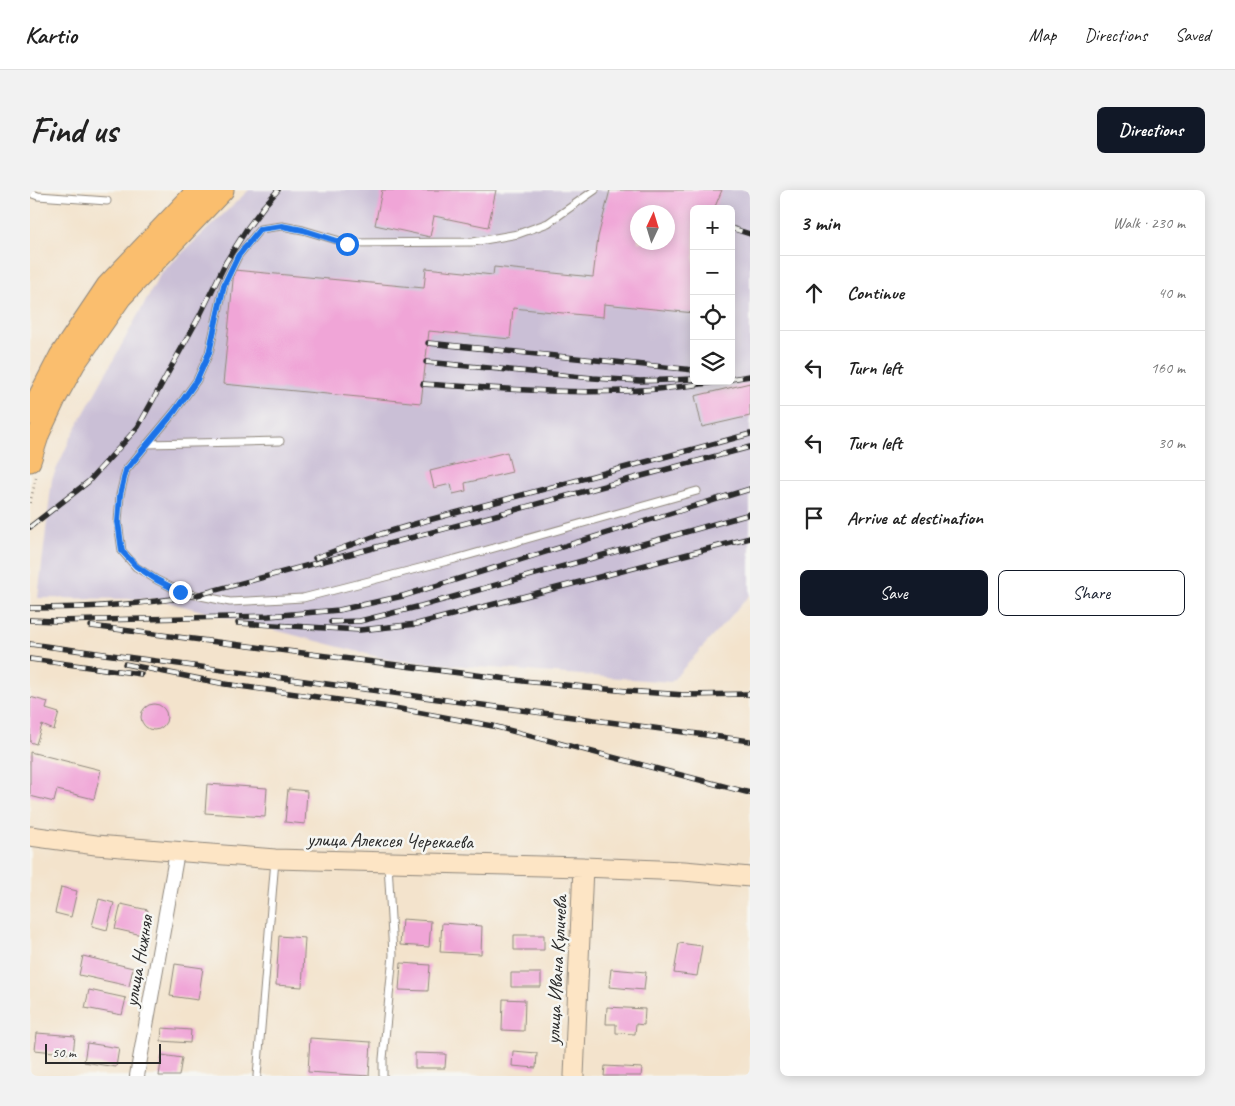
<!DOCTYPE html>
<meta charset="utf-8">
<style>
body{margin:0;font-family:Caveat,sans-serif;background:#f2f2f2;color:#222}
.controls{position:absolute;right:15px;top:15px;display:grid;overflow:hidden;border-radius:8px;box-shadow:0 2px 12px #0003}
.controls button{width:45px;height:45px;display:grid;place-items:center;padding:0;border:0;border-bottom:1px solid #e0e0e0;background:#fff;color:#222;font:25px sans-serif}
.compass{position:absolute;left:600px;top:15px;width:45px;height:45px;border-radius:50%;background:#fff;box-shadow:0 2px 12px #0003;rotate:4deg}
.scale{position:absolute;left:15px;bottom:12px;width:116px;box-sizing:border-box;padding-left:5px;border:2px solid #2b2b2b;border-top:0;font-size:14px;line-height:18px;white-space:nowrap;color:#2b2b2b;-webkit-text-stroke:4px #f6f6f2;paint-order:stroke}
.stop{position:absolute;width:15px;height:15px;margin:-11px;border:4px solid #1a73e8;border-radius:50%;background:#fff}
.stop.end{background:#1a73e8;border-color:#fff;box-shadow:0 1px 5px #0008}
.list{margin:0;padding:0;list-style:none}
h2{display:flex;justify-content:space-between;align-items:center;height:65px;margin:0;padding:0 20px;font-size:21px}
h2 small{font-size:16px;font-weight:400;color:#767676}
.list li{display:grid;grid-template-columns:32px 1fr auto;gap:15px;align-items:center;box-sizing:border-box;height:75px;padding:0 20px;border-top:1px solid #e0e0e0}
.list b{display:block;font-size:19px;white-space:nowrap}
.list em{font-size:16px;font-style:normal;color:#767676}
.actions{display:flex;gap:10px;padding:15px 20px}
.actions a{flex:1;padding:11px 0;border:1px solid #111827;border-radius:8px;text-align:center;font-size:18px;color:#111827}
.actions .main{background:#111827;color:#fff}
.icon{flex:none;width:28px;height:28px;fill:none;stroke:currentColor;stroke-width:2;stroke-linecap:round;stroke-linejoin:round}
.map{position:relative;flex:none;width:720px;height:886px;overflow:hidden;border-radius:8px}
header{display:flex;align-items:center;gap:30px;box-sizing:border-box;height:70px;padding:0 25px;background:#fff;border-bottom:1px solid #e0e0e0}
header strong{font-size:24px}
nav{display:flex;gap:28px;margin-inline-start:auto;font-size:18px}
.intro{display:flex;align-items:center;justify-content:space-between;box-sizing:border-box;height:120px;padding:0 30px}
h1{margin:0;font-size:35px}
.button{padding:12px 22px;border-radius:8px;background:#111827;color:#fff;font-size:18px;font-weight:700}
main{display:flex;gap:30px;padding:0 30px}
aside{flex:1;background:#fff;border-radius:8px;box-shadow:0 2px 12px #0003}
.map>svg:first-child{display:block}
</style>
<header>
<strong>Kartio</strong>
<nav><a>Map</a><a>Directions</a><a>Saved</a></nav>
</header>
<div class="intro"><h1>Find us</h1><a class="button">Directions</a></div>
<main>
<div class="map">
<svg width="720" height="886" viewBox="0 0 720 886">
<rect width="100%" height="100%" fill="#f6f6f2"/>
<filter id="ink" filterUnits="userSpaceOnUse"><feTurbulence type="fractalNoise" baseFrequency=".02" numOctaves="2"/><feDisplacementMap in="SourceGraphic" scale="10" xChannelSelector="R" yChannelSelector="G"/><feConvolveMatrix kernelMatrix="1 2 1 2 8 2 1 2 1" color-interpolation-filters="sRGB"/></filter>
<filter id="wash" filterUnits="userSpaceOnUse"><feTurbulence type="fractalNoise" baseFrequency=".0096" numOctaves="4" result="noise"/><feDisplacementMap in="SourceGraphic" scale="20" xChannelSelector="R" yChannelSelector="G"/><feGaussianBlur stdDeviation="1.12" result="paint"/><feColorMatrix in="noise" values="0 0 0 0 0 0 0 0 0 0 0 0 0 0 0 0 0 1.4 0 .05"/><feComposite in="paint" operator="in"/></filter>
<g filter="url(#wash)">
<rect width="100%" height="100%" fill="#f3e3cc"/>
<!-- industrial -->
<path fill="#cabfd6" fill-rule="evenodd" d="M219,0H720V405L641,492L360,470L126,409L8,408L22,289L41,247L131,83ZM664,19H701V191H664ZM608,22H638V52H608Z"/>
<g id="blocks">
<!-- building -->
<path fill="#f0a5d7" fill-rule="evenodd" d="M352,0H466L458,37L404,26L400,47L345,35Z
M580,0H692L684,19H664V123L574,114L573,127L483,118L480,149L399,141L391,213L193,194L204,80L394,98L396,78L463,85L464,77L563,87L568,47ZM608,22H638V52H608Z
M720,193V226L672,237L665,206Z
M477,262L482,282L435,293L436,301L423,304L421,294L404,298L400,281Z
M0,507L18,512L16,519L29,523L24,540L12,535L6,554L0,552Z
M111 527a13 13 0 1 1 26 0a13 13 0 1 1-26 0Z
M0,562L71,580L64,609L27,600L24,612L0,606Z
M177,594L237,598L235,627L175,623Z
M258,599L277,601L275,634L255,632Z
M31,697L47,701L41,727L25,723Z
M69,709L84,713L77,740L62,736Z
M91,714L118,720L112,745L85,739Z
M372,729L401,731L399,757L370,755Z
M412,733L452,736L451,764L410,762Z
M484,745H514V760H484Z
M249,746L275,748L272,797L246,795Z
M649,753L672,756L667,786L644,783Z
M53,766L103,778L99,796L49,785Z
M371,773L400,775L398,801L369,800Z
M145,774L173,778L168,810L140,806Z
M581,779L616,782L614,800L579,797Z
M481,783H511V797H481Z
M59,800L96,808L92,825L55,818Z
M473,809L495,810L494,841L472,840Z
M577,817L615,819L614,835L606,834L605,844L586,843V834H576Z
M132,838L161,840L160,853L131,851Z
M7,843L45,846L43,864L5,860Z
M280,848L341,852L339,886L278,882Z
M57,853L89,858L86,877L54,872Z
M483,861L507,863L506,878L482,876Z
M385,863L416,864L415,878H385Z
M132,865L152,868L149,886H129Z
M575,876L612,878L611,886H574Z"/>
</g>
</g>
<g filter="url(#ink)">
<use href="#blocks" fill-opacity="0" stroke="#8f877c" stroke-width="1"/>
<g fill="none" stroke-linecap="round" stroke-linejoin="round">
<defs>
<path id="lane" d="M565,0L518,33L488,44L443,52L317,53L273,40L252,36L230,39L208,66L194,95L179,163L167,190L145,221L96,280L90,305L88,332L92,361L106,377L127,390L151,402L200,412L273,408L425,369L667,301
M0,3L8,6L77,11
M117,254L250,251
M227,886L245,670
M353,886V869L363,765L358,673"/>
<path id="street" d="M107,886L147,662"/>
<path id="secondary" d="M0,646L66,655L245,669L553,677L654,681L720,687
M544,886L553,677"/>
<path id="primary" d="M0,224L30,166L77,96L168,0
M0,271L9,243L25,209L45,173L91,107L193,0"/>
</defs>
<!-- lane casing -->
<use href="#lane" stroke="#8f877c" stroke-width="9"/>
<!-- street casing -->
<use href="#street" stroke="#8f877c" stroke-width="16"/>
<!-- secondary casing -->
<use href="#secondary" stroke="#8f877c" stroke-width="21"/>
<!-- primary casing -->
<use href="#primary" stroke="#8f877c" stroke-width="23"/>
<!-- path -->
<path stroke="#8f877c" stroke-width="2.5" stroke-dasharray="1 4" stroke-linecap="butt" d="M0,313L6,288"/>
<!-- lane -->
<use href="#lane" stroke="#fff" stroke-width="7"/>
<!-- street -->
<use href="#street" stroke="#fff" stroke-width="14"/>
<!-- secondary -->
<use href="#secondary" stroke="#fde5c5" stroke-width="19"/>
<!-- primary -->
<use href="#primary" stroke="#fabe6e" stroke-width="21"/>
<defs>
<path id="rail" d="M701,38L720,44
M398,153L664,180
M396,172L563,188L610,191L664,189
M701,189L720,186
M393,194C494,200 589,209 690,191
M0,337L58,292L108,237L170,125L196,72L216,40L234,16L248,0
M285,368L351,344L395,331L720,244
M0,418C57,418 111,415 167,405L720,257
M0,430L26,431L239,426L309,420L373,406L720,299
M301,432L330,431L391,416L720,324
M208,433L330,440L387,434L720,348
M61,436L493,491L597,501L655,505L720,504
M0,454L720,551
M0,469L111,484
M95,474L195,494L359,517L463,536L720,603"/>
</defs>
<!-- rail casing -->
<use href="#rail" stroke="#2b2b2b" stroke-width="5.5"/>
<!-- rail -->
<use href="#rail" stroke="#f6f6f2" stroke-width="4" stroke-dasharray="11" stroke-linecap="butt"/>
</g>
</g>
<g fill="none" stroke-linecap="round" stroke-linejoin="round" filter="url(#ink)">
<!-- route -->
<path stroke="#1a73e8" stroke-width="6" d="M150,402L127,390L106,376L92,361L88,332L90,305L96,280L145,221L167,190L179,163L194,95L208,66L230,39L252,36L273,40L317,54"/>
</g>
<g text-anchor="middle" stroke-width="5" stroke-linejoin="round" paint-order="stroke">
<!-- street labels -->
<g font-size="20" fill="#2b2b2b" stroke="#f6f6f2">
<text transform="translate(360 650) rotate(1)" y="7">улица Алексея Черекаева</text>
<text transform="translate(108 771) rotate(-80)" y="7">улица Нижняя</text>
<text transform="translate(526 780) rotate(-87)" y="7">улица Ивана Куличева</text>
</g>
</g>
</svg>
<div class="controls">
<button>+</button>
<button>−</button>
<button><svg class="icon" aria-label="locate" viewBox="0 0 24 24"><circle cx="12" cy="12" r="6"/><path d="M12 2v4M12 18v4M2 12h4M18 12h4"/></svg></button>
<button><svg class="icon" aria-label="layers" viewBox="0 0 24 24"><path d="M12 4l9 5-9 5-9-5zM3 14l9 5 9-5"/></svg></button>
</div>
<svg class="compass" viewBox="-18 -18 36 36"><path d="M0-13l5 13h-10z" fill="#e53935"/><path d="M0 13l5-13h-10z" fill="#767676"/></svg>
<div class="scale">50 m</div>
<div class="stop" style="left:317px;top:54px"></div>
<div class="stop end" style="left:150px;top:402px"></div>
</div>
<aside>
<h2>3 min<small>Walk · 230 m</small></h2>
<ul class="list">
<li><svg class="icon" aria-label="ahead" viewBox="0 0 24 24"><path d="M12 20V5M6 11l6-6 6 6"/></svg><div><b>Continue</b></div><em>40 m</em></li>
<li><svg class="icon" aria-label="left" viewBox="0 0 24 24"><path d="M17 20v-9H6M10 6l-5 5 5 5"/></svg><div><b>Turn left</b></div><em>160 m</em></li>
<li><svg class="icon" aria-label="left" viewBox="0 0 24 24"><path d="M17 20v-9H6M10 6l-5 5 5 5"/></svg><div><b>Turn left</b></div><em>30 m</em></li>
<li><svg class="icon" aria-label="arrive" viewBox="0 0 24 24"><path d="M6 21V4h12l-3 4 3 4H6"/></svg><div><b>Arrive at destination</b></div></li>
</ul>
<div class="actions"><a class="main">Save</a><a>Share</a></div>
</aside>
</main>
